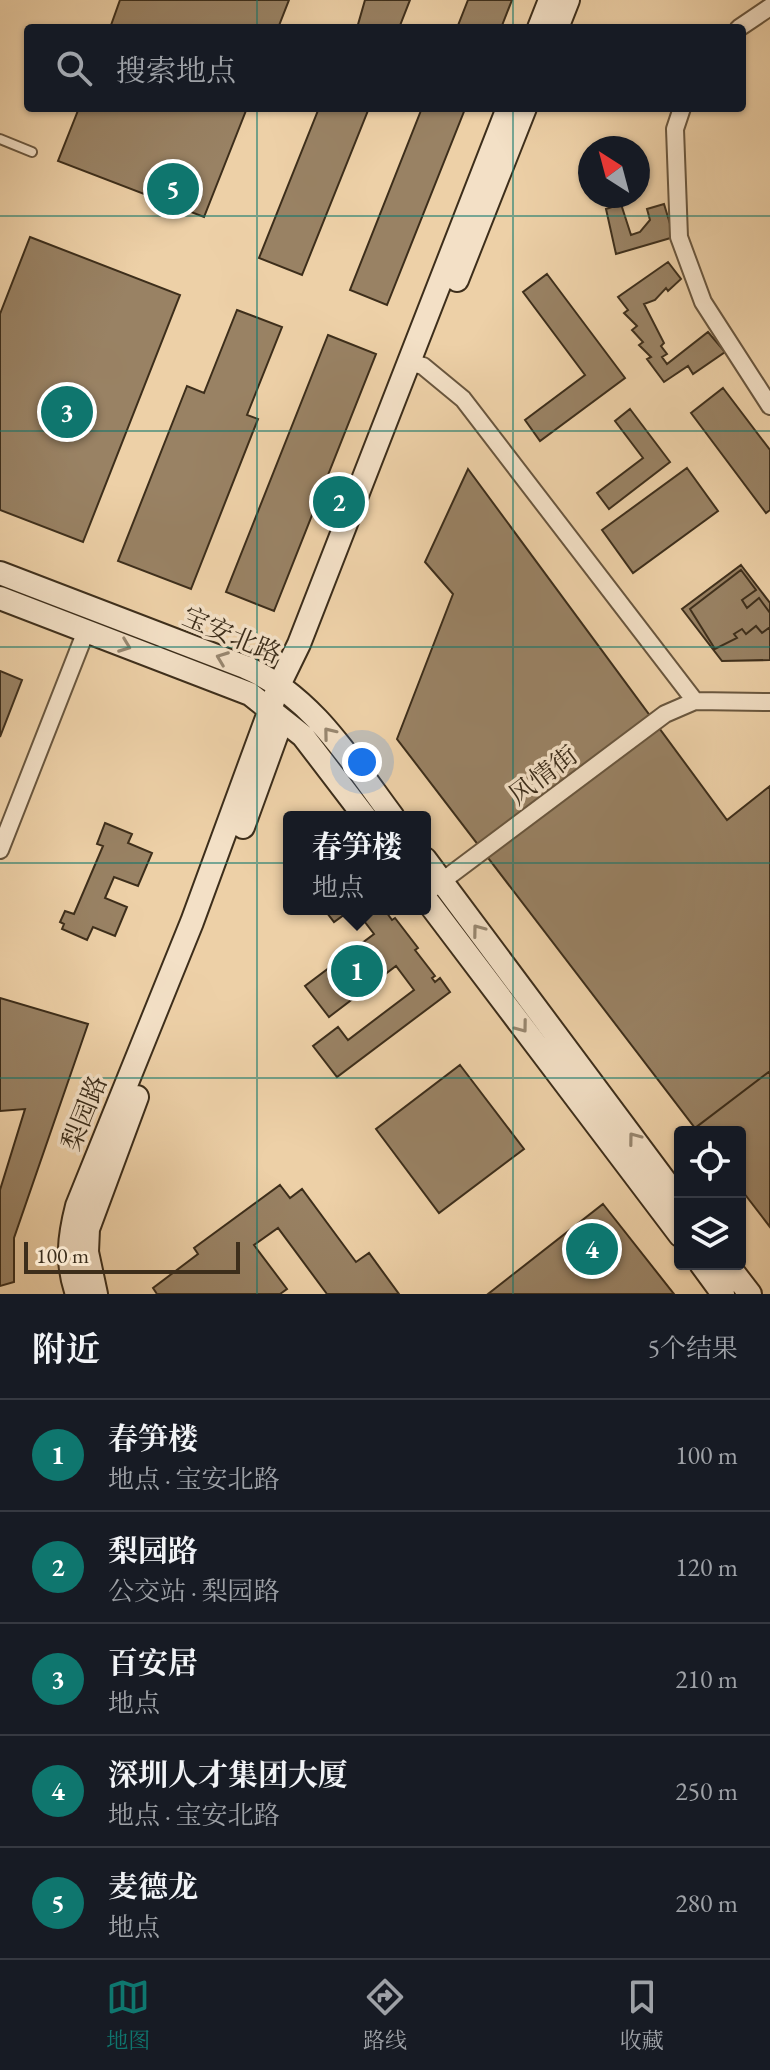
<!DOCTYPE html>
<html lang="zh">
<meta charset="utf-8">
<style>
body{margin:0;font-family:"EB Garamond","Noto Serif SC",serif;background:#20242c;color:#f1f3f6}
.controls{position:absolute;right:24px;bottom:24px;display:grid;overflow:hidden;border-radius:8px;box-shadow:0 2px 6px #0004}
.controls button{width:72px;height:72px;display:grid;place-items:center;padding:0;border:0;border-bottom:2px solid #363941;background:#171b24;color:#f1f3f6;font:40px sans-serif}
.compass{position:absolute;left:578px;top:136px;width:72px;height:72px;border-radius:50%;background:#171b24;box-shadow:0 2px 6px #0004;rotate:324deg}
.scale{position:absolute;left:24px;bottom:20px;width:216px;box-sizing:border-box;padding-left:8px;border:4px solid #3d2e1b;border-top:0;font-size:22px;line-height:28px;white-space:nowrap;color:#3d2e1b;-webkit-text-stroke:6px #f3e0c6;paint-order:stroke}
.you{position:absolute;left:362px;top:762px;width:28px;height:28px;margin:-20px;border:6px solid #fff;border-radius:50%;background:#1a73e8;box-shadow:0 0 0 12px #1a73e833}
.badge{display:grid;place-items:center;width:52px;height:52px;border-radius:50%;background:#0f766e;color:#fff;font-size:26px;font-weight:700}
.pin{position:absolute;translate:-50% -50%;border:4px solid #fff;box-shadow:0 2px 8px #0006}
.popup{position:absolute;left:283px;top:811px;width:148px;height:104px;box-sizing:border-box;display:grid;place-content:center;border-radius:8px;background:#171b24;filter:drop-shadow(0 2px 6px #0005);font-size:26px;white-space:nowrap;color:#9ea1a6}
.popup b{font-size:30px;color:#f1f3f6}
.popup::after{content:'';position:absolute;left:50%;top:100%;margin-left:-16px;border:16px solid transparent;border-top-color:#171b24}
.list{margin:0;padding:0;list-style:none}
h2{display:flex;justify-content:space-between;align-items:center;height:104px;margin:0;padding:0 32px;font-size:34px}
h2 small{font-size:26px;font-weight:400;color:#9ea1a6}
.list li{display:grid;grid-template-columns:52px 1fr auto;gap:24px;align-items:center;box-sizing:border-box;height:112px;padding:0 32px;border-top:2px solid #363941}
.list b{display:block;font-size:30px;white-space:nowrap}
.list p{margin:0;font-size:26px;white-space:nowrap;color:#9ea1a6}
.list em{font-size:26px;font-style:normal;color:#9ea1a6}
.icon{flex:none;width:44px;height:44px;fill:none;stroke:currentColor;stroke-width:2;stroke-linecap:round;stroke-linejoin:round}
.map{position:relative;flex:none;width:770px;height:1294px;overflow:hidden}
.search{position:absolute;background:#171b24;box-shadow:0 2px 6px #0004;left:24px;right:24px;top:24px;height:88px;display:flex;align-items:center;gap:20px;box-sizing:border-box;padding:0 28px;border-radius:8px;color:#9ea1a6;font-size:30px}
.sheet{height:664px;background:#171b24}
nav{display:flex;justify-content:space-around;align-items:center;box-sizing:border-box;height:112px;border-top:2px solid #363941;background:#171b24;font-size:22px;color:#9ea1a6}
nav a{display:grid;justify-items:center;gap:4px}
nav .on{color:#0f766e}
.map>svg:first-child{display:block}
</style>
<div class="map">
<svg width="770" height="1294" viewBox="0 0 770 1294">
<rect width="100%" height="100%" fill="#edd0a7"/>
<filter id="stains"><feTurbulence type="fractalNoise" baseFrequency=".0025" numOctaves="4"/><feColorMatrix values="0 0 0 0 .2 0 0 0 0 .09 0 0 0 0 .02 0 0 0 .5 -.17"/></filter>
<radialGradient id="worn" r=".72"><stop offset=".6" stop-color="#630" stop-opacity="0"/><stop offset="1" stop-color="#630" stop-opacity=".3"/></radialGradient>
<!-- building -->
<path fill="#998264" stroke="#3d2e1b" stroke-width="2" d="M120,0H289L278,28H110Z
M365,0H410L399,28H357Z
M468,0H512L501,28H457Z
M79,108H247L204,217L58,161Z
M319,108H369L302,275L259,258Z
M422,108L465,109L387,305L350,290Z
M621,204L631,235L640,232L650,220L647,209L664,204L674,237L616,254L606,209Z
M30,237L180,295L83,542L0,510V314Z
M668,262L681,279L668,291L666,288L655,300L644,304L664,343L661,346L667,354L662,357L667,364L708,332L725,352L693,374L688,366L664,382L647,359L651,357L639,345L643,342L632,330L637,326L624,313L628,310L618,297Z
M547,274L625,378L540,441L525,420L585,375L523,292Z
M237,310L282,327L247,415L258,419L191,589L118,561L187,386L204,393Z
M328,335L376,354L274,611L226,592Z
M723,388L770,450V510L766,513L691,413Z
M630,409L670,462L609,509L597,493L643,458L615,421Z
M687,468L718,511L633,573L602,530Z
M468,469L727,820L770,786V1071L695,1128L397,739L453,594L425,562Z
M741,565L770,603V660L722,661L682,609Z
M741,570L756,590L742,600L747,608L759,598L770,613V627L762,633L756,626L746,634L742,629L734,634L737,638L715,649L690,609Z
M0,671L22,680L0,737Z
M105,823L132,834L128,843L152,853L138,886L114,877L105,898L127,907L115,936L93,927L87,940L62,929L64,924L60,922L65,911L74,914L103,846L97,844Z
M324,909H352L334,922Z
M355,909H384L392,920L395,918L418,948L415,950L435,976L432,978L435,982L440,978L450,992L337,1077L313,1046L338,1027L348,1040L414,990L396,966L329,1017L305,986L374,934Z
M0,998L88,1024L14,1238V1282L0,1286V1190L25,1109L0,1111Z
M460,1065L524,1149L439,1213L376,1129Z
M770,1071V1227L740,1188V1132H698L695,1128Z
M280,1185L290,1198L302,1189L356,1262L369,1253L399,1294H327L278,1228L254,1245L287,1289L280,1294H157L153,1288L198,1254L194,1248Z
M603,1204L674,1294H488Z"/>
<g fill="none" stroke-linecap="round" stroke-linejoin="round">
<defs>
<path id="lane" d="M0,139L32,152"/>
<path id="street" d="M739,28L770,7
M682,108L675,129L679,237L703,302L770,406
M409,362L423,366L463,399L695,701L770,702
M0,850L86,631
M425,894L665,714L695,701"/>
<path id="secondary" d="M539,28L550,0
M557,28L568,0
M457,280L525,108
M0,573L245,667C312,695 351,761 393,817
M0,598L250,694L303,736L365,817
M243,827L279,728
M425,859L680,1201
M425,898L680,1235
M701,1264L723,1294
M727,1264L750,1294
M77,1294C66,1263 69,1237 77,1206L192,922L279,685L299,644L508,108
M96,1294L87,1252L88,1229L137,1097"/>
</defs>
<!-- lane casing -->
<use href="#lane" stroke="#69563e" stroke-width="12"/>
<!-- street casing -->
<use href="#street" stroke="#69563e" stroke-width="20"/>
<!-- secondary casing -->
<use href="#secondary" stroke="#3d2e1b" stroke-width="26"/>
<!-- lane -->
<use href="#lane" stroke="#f3e0c6" stroke-width="8"/>
<!-- street -->
<use href="#street" stroke="#f3e0c6" stroke-width="16"/>
<!-- secondary -->
<use href="#secondary" stroke="#f3e0c6" stroke-width="22"/>
</g>
<!-- one-way arrows -->
<defs><path id="oneway-chevron" d="M-2-3.5L2.5 0L-2 3.5" fill="none" stroke-width="1.6" stroke-linecap="round" stroke-linejoin="round" transform="scale(2)"/></defs>
<g stroke="#988770">
<use href="#oneway-chevron" transform="translate(125 646) rotate(21)"/>
<use href="#oneway-chevron" transform="translate(222 658) rotate(-159)"/>
<use href="#oneway-chevron" transform="translate(329 733) rotate(-129)"/>
<use href="#oneway-chevron" transform="translate(478 930) rotate(-127)"/>
<use href="#oneway-chevron" transform="translate(522 1027) rotate(53)"/>
<use href="#oneway-chevron" transform="translate(634 1138) rotate(-127)"/>
</g>
<!-- grid -->
<path fill="none" stroke="#0f766e" stroke-width="2" stroke-opacity="0.55" d="M257,0V28M513,0V28M257,108V1294M513,108V1294M0,216H770M0,431H770M0,647H770M0,863H770M0,1078H770"/>
<g text-anchor="middle" stroke-width="7" stroke-linejoin="round" paint-order="stroke">
<!-- street labels -->
<g font-size="26" fill="#3d2e1b" stroke="#f3e0c6">
<text transform="translate(232 635) rotate(23)" y="9">宝安北路</text>
<text transform="translate(543 775) rotate(-37)" y="9">风情街</text>
<text transform="translate(84 1113) rotate(-68)" y="9">梨园路</text>
</g>
</g>
<rect width="100%" height="100%" filter="url(#stains)"/>
<rect width="100%" height="100%" fill="url(#worn)"/>
</svg>
<div class="controls">
<button><svg class="icon" aria-label="locate" viewBox="0 0 24 24"><circle cx="12" cy="12" r="6"/><path d="M12 2v4M12 18v4M2 12h4M18 12h4"/></svg></button>
<button><svg class="icon" aria-label="layers" viewBox="0 0 24 24"><path d="M12 4l9 5-9 5-9-5zM3 14l9 5 9-5"/></svg></button>
</div>
<svg class="compass" viewBox="-18 -18 36 36"><path d="M0-13l5 13h-10z" fill="#e53935"/><path d="M0 13l5-13h-10z" fill="#9ea1a6"/></svg>
<div class="scale">100 m</div>
<div class="you"></div>
<div class="pin badge" style="left:357px;top:971px">1</div>
<div class="popup"><b>春笋楼</b>地点</div>
<div class="pin badge" style="left:339px;top:502px">2</div>
<div class="pin badge" style="left:67px;top:412px">3</div>
<div class="pin badge" style="left:592px;top:1249px">4</div>
<div class="pin badge" style="left:173px;top:189px">5</div>
<div class="search"><svg class="icon" aria-label="search" viewBox="0 0 24 24"><circle cx="10" cy="10" r="6"/><path d="M15 15l6 6"/></svg>搜索地点</div>
</div>
<section class="sheet">
<h2>附近<small>5个结果</small></h2>
<ul class="list">
<li><span class="badge">1</span><div><b>春笋楼</b><p>地点 · 宝安北路</p></div><em>100 m</em></li>
<li><span class="badge">2</span><div><b>梨园路</b><p>公交站 · 梨园路</p></div><em>120 m</em></li>
<li><span class="badge">3</span><div><b>百安居</b><p>地点</p></div><em>210 m</em></li>
<li><span class="badge">4</span><div><b>深圳人才集团大厦</b><p>地点 · 宝安北路</p></div><em>250 m</em></li>
<li><span class="badge">5</span><div><b>麦德龙</b><p>地点</p></div><em>280 m</em></li>
</ul>
</section>
<nav>
<a class="on"><svg class="icon" aria-label="map" viewBox="0 0 24 24"><path d="M3 6l6-2 6 2 6-2v14l-6 2-6-2-6 2zM9 4v14M15 6v14"/></svg>地图</a>
<a><svg class="icon" aria-label="directions" viewBox="0 0 24 24"><path d="M12 3l9 9-9 9-9-9zM9 14v-3h6M13 9l2 2-2 2"/></svg>路线</a>
<a><svg class="icon" aria-label="saved" viewBox="0 0 24 24"><path d="M7 4h10v16l-5-4-5 4z"/></svg>收藏</a>
</nav>
